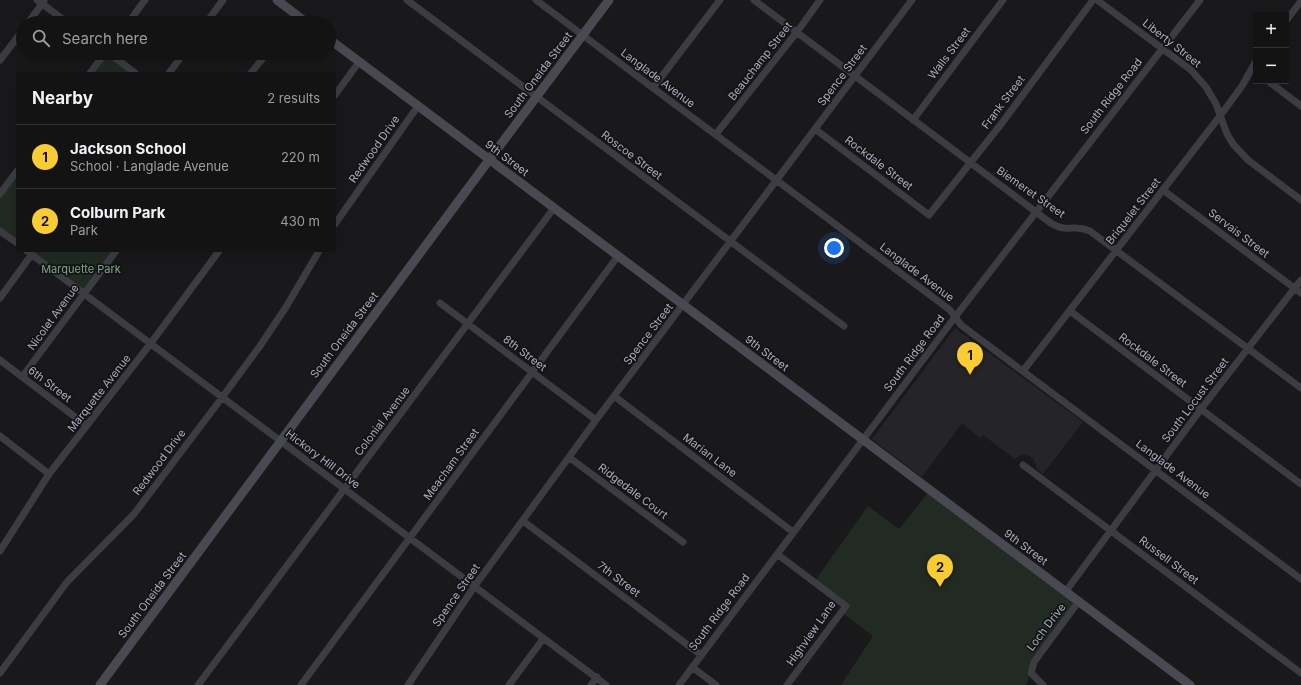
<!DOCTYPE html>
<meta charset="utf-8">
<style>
body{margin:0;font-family:Inter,sans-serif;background:#1c1c1d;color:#f1f3f6}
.controls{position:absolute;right:12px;top:12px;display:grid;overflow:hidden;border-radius:0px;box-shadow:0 4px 16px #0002}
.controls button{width:36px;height:36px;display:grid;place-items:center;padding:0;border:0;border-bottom:1px solid #323234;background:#131314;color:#f1f3f6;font:20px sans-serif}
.you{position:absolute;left:834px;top:248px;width:14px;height:14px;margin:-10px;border:3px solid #fff;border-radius:50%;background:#1a73e8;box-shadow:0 0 0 6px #1a73e833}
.badge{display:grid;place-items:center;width:26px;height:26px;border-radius:50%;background:#facc33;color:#111;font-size:13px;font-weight:700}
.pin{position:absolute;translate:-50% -33px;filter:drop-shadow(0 1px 2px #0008)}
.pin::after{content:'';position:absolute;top:21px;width:14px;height:12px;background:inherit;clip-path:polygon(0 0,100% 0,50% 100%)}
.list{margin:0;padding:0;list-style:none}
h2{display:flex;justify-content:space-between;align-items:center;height:52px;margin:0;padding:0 16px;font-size:17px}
h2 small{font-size:13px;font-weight:400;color:#9d9ea0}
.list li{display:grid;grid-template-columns:26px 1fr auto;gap:12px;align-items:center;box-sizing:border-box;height:64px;padding:0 16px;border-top:1px solid #323234}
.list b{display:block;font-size:15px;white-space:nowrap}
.list p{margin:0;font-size:13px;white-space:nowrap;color:#9d9ea0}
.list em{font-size:13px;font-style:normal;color:#9d9ea0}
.icon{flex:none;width:22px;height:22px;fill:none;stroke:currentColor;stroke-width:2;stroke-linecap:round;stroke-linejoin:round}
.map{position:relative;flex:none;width:1301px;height:685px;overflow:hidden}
.search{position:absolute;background:#131314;box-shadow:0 4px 16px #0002;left:16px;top:16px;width:320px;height:44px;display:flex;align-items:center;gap:10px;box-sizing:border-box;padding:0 14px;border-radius:22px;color:#9d9ea0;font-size:15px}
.panel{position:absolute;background:#131314;box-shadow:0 4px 16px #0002;left:16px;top:72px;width:320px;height:180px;border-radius:0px}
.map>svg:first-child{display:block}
</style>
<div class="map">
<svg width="1301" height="685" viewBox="0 0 1301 685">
<rect width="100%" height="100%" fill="#19191b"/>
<!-- built -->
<path fill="#252529" d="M955,328L1083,422L1043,474L1037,469L1033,458L1027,455H1021L1015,459L983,435L980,438L962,423L922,477L872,439Z"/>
<!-- green -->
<path fill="#212a23" d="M105,53L135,73H90Z
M17,171V243L0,231V194Z
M27,251H116L84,294Z
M930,490L1079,601L1034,662C1032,670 1029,677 1026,685H841L873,636L841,612L846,606L814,582L868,506L899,529Z"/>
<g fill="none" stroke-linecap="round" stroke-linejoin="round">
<!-- street -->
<path stroke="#3c3c43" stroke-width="7" d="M37,0L68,23
M407,0L844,326
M536,0L653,88L950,310L961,325L1301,579
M754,0L1036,212C1044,218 1053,227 1064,228C1076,229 1078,226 1090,231L1301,388
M1097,0L1191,70L1206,87L1216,104L1227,134L1233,144L1248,160L1301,200
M1286,21L1301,1
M28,23L44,1
M128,23L145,0
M206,23L223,0
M289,23L296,14
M109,53L135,73
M0,60L23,30
M90,73L105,53
M169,73L184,53
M251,73L267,53
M1268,81L1301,106
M653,88L720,0
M335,95L359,62
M913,120L1003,0
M815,129L929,215L1002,123L1093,0
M716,134L797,32L820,0
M1163,190L1301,293
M0,194L17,171
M335,224L418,106
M0,231L17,243
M27,251L606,685
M0,298L32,254
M440,303L596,420
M1070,311L1301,484
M0,360L87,426
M1023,371L1220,116L1242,86L1256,61
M22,377L116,251
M614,396L793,532
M0,436L49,474
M570,458L683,542
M1023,465L1301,673
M523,521L701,655
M0,551L49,474L151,343L219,251
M777,554L846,606L787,685
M1066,591L1201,409L1301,280
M692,667L716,685
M0,673L67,582L134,514L218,403L260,346L286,307L319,251
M198,685L554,208
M301,685L618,256
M408,685L474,587L596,420L912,0
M509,685L543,639
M591,685L597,677
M679,685L955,317L1200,0
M1043,685L1031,673L1034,662L1079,601"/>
<!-- secondary -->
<path stroke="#484951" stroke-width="9" d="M277,0L307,23
M329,39L1190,685
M100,685L489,160L609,0"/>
</g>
<g text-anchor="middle" stroke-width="3.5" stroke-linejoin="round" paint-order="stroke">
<!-- street labels -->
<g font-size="11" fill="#abaebc" stroke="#141417">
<text transform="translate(1172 43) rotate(38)" y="4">Liberty Street</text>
<text transform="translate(949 53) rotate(-53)" y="4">Walls Street</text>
<text transform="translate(760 61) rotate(-52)" y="4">Beauchamp Street</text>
<text transform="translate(538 75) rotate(-53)" y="4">South Oneida Street</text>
<text transform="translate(842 75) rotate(-53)" y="4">Spence Street</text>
<text transform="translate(658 78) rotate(37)" y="4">Langlade Avenue</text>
<text transform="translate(1111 96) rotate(-52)" y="4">South Ridge Road</text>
<text transform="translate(1003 102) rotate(-53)" y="4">Frank Street</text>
<text transform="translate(374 149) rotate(-55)" y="4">Redwood Drive</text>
<text transform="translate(632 155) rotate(37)" y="4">Roscoe Street</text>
<text transform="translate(507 158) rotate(37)" y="4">9th Street</text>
<text transform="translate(879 163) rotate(37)" y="4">Rockdale Street</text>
<text transform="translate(1031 192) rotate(35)" y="4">Biemeret Street</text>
<text transform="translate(1133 211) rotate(-52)" y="4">Briquelet Street</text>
<text transform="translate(1239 233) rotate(37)" y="4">Servais Street</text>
<text transform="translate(917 272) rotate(37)" y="4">Langlade Avenue</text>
<text transform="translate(53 317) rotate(-54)" y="4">Nicolet Avenue</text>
<text transform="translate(648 334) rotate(-53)" y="4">Spence Street</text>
<text transform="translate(344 335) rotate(-53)" y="4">South Oneida Street</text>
<text transform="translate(525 353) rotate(37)" y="4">8th Street</text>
<text transform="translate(767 353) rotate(37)" y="4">9th Street</text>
<text transform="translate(914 353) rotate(-53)" y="4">South Ridge Road</text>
<text transform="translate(1153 360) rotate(37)" y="4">Rockdale Street</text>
<text transform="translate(50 384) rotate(37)" y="4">6th Street</text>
<text transform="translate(99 393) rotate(-52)" y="4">Marquette Avenue</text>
<text transform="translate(1195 400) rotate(-53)" y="4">South Locust Street</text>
<text transform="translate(382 421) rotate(-53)" y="4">Colonial Avenue</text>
<text transform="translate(710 455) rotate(37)" y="4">Marian Lane</text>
<text transform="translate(323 459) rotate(37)" y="4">Hickory Hill Drive</text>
<text transform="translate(159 462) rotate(-53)" y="4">Redwood Drive</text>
<text transform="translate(451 464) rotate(-54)" y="4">Meacham Street</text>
<text transform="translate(1173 469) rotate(37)" y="4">Langlade Avenue</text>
<text transform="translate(633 491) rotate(37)" y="4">Ridgedale Court</text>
<text transform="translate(1026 547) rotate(37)" y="4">9th Street</text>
<text transform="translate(1169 560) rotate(37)" y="4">Russell Street</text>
<text transform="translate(619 579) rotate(37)" y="4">7th Street</text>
<text transform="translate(152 595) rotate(-53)" y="4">South Oneida Street</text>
<text transform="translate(456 595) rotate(-55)" y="4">Spence Street</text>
<text transform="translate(719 612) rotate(-53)" y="4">South Ridge Road</text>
<text transform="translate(1046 627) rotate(-53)" y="4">Loch Drive</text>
<text transform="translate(811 633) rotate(-55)" y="4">Highview Lane</text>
</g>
<!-- park labels -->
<g font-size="11" fill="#81a788" stroke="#141417">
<text x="81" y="273">Marquette Park</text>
</g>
</g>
</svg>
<div class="controls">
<button>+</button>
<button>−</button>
</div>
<div class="you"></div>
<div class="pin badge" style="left:970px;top:375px">1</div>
<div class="pin badge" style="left:940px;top:587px">2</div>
<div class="search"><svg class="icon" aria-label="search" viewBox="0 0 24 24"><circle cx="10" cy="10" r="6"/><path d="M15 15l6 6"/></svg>Search here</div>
<section class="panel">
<h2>Nearby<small>2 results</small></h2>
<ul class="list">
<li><span class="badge">1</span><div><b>Jackson School</b><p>School · Langlade Avenue</p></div><em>220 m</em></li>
<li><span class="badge">2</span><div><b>Colburn Park</b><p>Park</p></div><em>430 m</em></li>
</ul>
</section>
</div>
